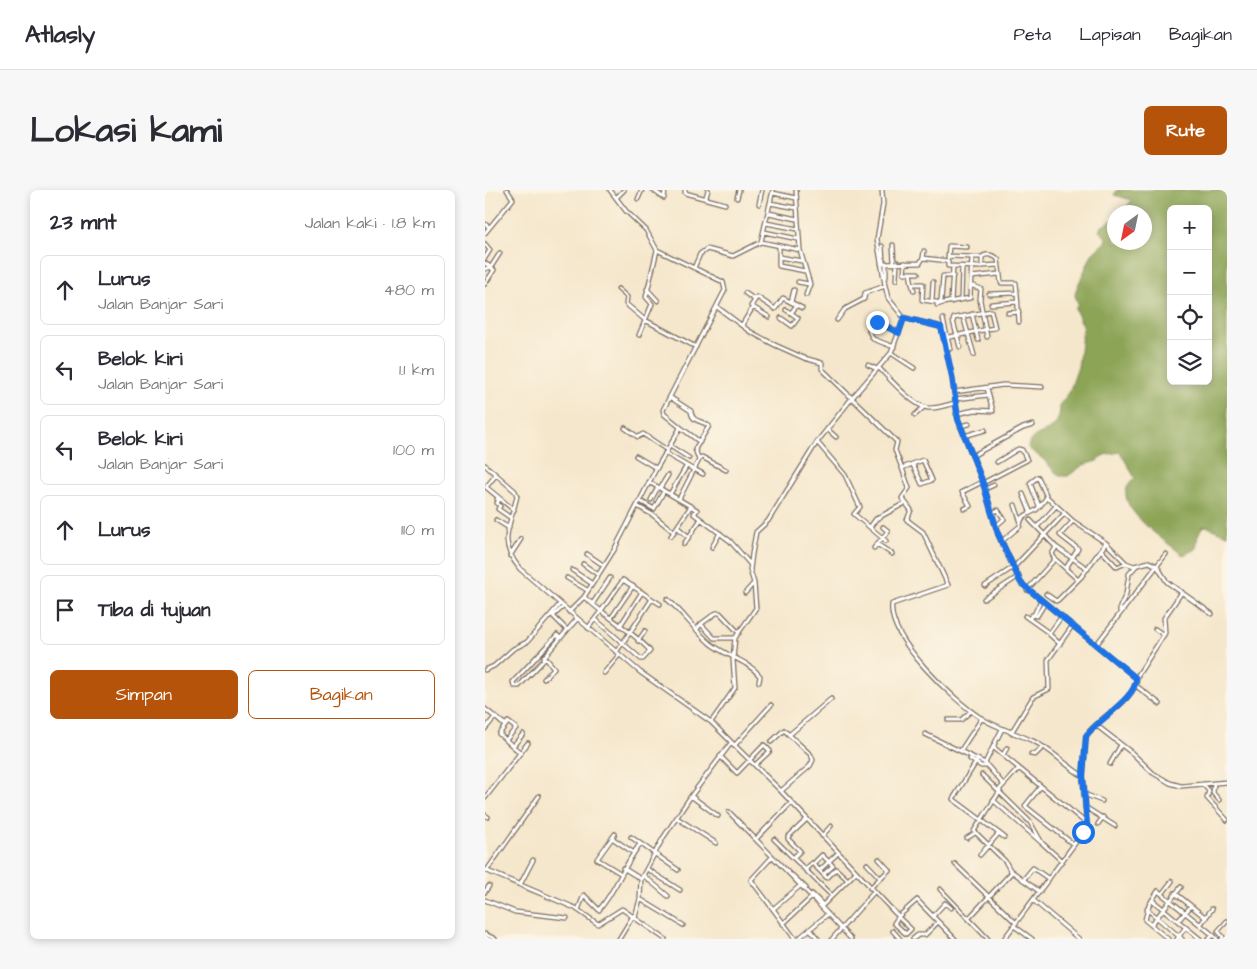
<!DOCTYPE html>
<html lang="id">
<meta charset="utf-8">
<style>
body{margin:0;font-family:"Architects Daughter",sans-serif;background:#f7f7f7;color:#2b2b33}
.controls{position:absolute;right:15px;top:15px;display:grid;overflow:hidden;border-radius:8px;box-shadow:0 2px 8px #0003}
.controls button{width:45px;height:45px;display:grid;place-items:center;padding:0;border:0;border-bottom:1px solid #e1e1e2;background:#fff;color:#2b2b33;font:25px sans-serif}
.compass{position:absolute;left:622px;top:15px;width:45px;height:45px;border-radius:50%;background:#fff;box-shadow:0 2px 8px #0003;rotate:213deg}
.stop{position:absolute;width:15px;height:15px;margin:-11px;border:4px solid #1a73e8;border-radius:50%;background:#fff}
.stop.end{background:#1a73e8;border-color:#fff;box-shadow:0 1px 5px #0008}
.list{margin:0;padding:0;list-style:none}
h2{display:flex;justify-content:space-between;align-items:center;height:65px;margin:0;padding:0 20px;font-size:21px}
h2 small{font-size:16px;font-weight:400;color:#7c7c81}
.list li{display:grid;grid-template-columns:32px 1fr auto;gap:15px;align-items:center;box-sizing:border-box;height:70px;margin:0 10px 10px;padding:0 10px;border:1px solid #e1e1e2;border-radius:8px}
.list b{display:block;font-size:19px;white-space:nowrap}
.list p{margin:0;font-size:16px;white-space:nowrap;color:#7c7c81}
.list em{font-size:16px;font-style:normal;color:#7c7c81}
.actions{display:flex;gap:10px;padding:15px 20px}
.actions a{flex:1;padding:11px 0;border:1px solid #b45309;border-radius:8px;text-align:center;font-size:18px;color:#b45309}
.actions .main{background:#b45309;color:#fff}
.icon{flex:none;width:28px;height:28px;fill:none;stroke:currentColor;stroke-width:2;stroke-linecap:round;stroke-linejoin:round}
.map{position:relative;flex:none;width:742px;height:749px;overflow:hidden;border-radius:8px}
header{display:flex;align-items:center;gap:30px;box-sizing:border-box;height:70px;padding:0 25px;background:#fff;border-bottom:1px solid #e1e1e2}
header strong{font-size:24px}
nav{display:flex;gap:28px;margin-inline-start:auto;font-size:18px}
.intro{display:flex;align-items:center;justify-content:space-between;box-sizing:border-box;height:120px;padding:0 30px}
h1{margin:0;font-size:35px}
.button{padding:12px 22px;border-radius:8px;background:#b45309;color:#fff;font-size:18px;font-weight:700}
main{display:flex;gap:30px;padding:0 30px}
aside{flex:1;background:#fff;border-radius:8px;box-shadow:0 2px 8px #0003}
.map>svg:first-child{display:block}
</style>
<header>
<strong>Atlasly</strong>
<nav><a>Peta</a><a>Lapisan</a><a>Bagikan</a></nav>
</header>
<div class="intro"><h1>Lokasi kami</h1><a class="button">Rute</a></div>
<main>
<aside>
<h2>23 mnt<small>Jalan kaki · 1.8 km</small></h2>
<ul class="list">
<li><svg class="icon" aria-label="ahead" viewBox="0 0 24 24"><path d="M12 20V5M6 11l6-6 6 6"/></svg><div><b>Lurus</b><p>Jalan Banjar Sari</p></div><em>480 m</em></li>
<li><svg class="icon" aria-label="left" viewBox="0 0 24 24"><path d="M17 20v-9H6M10 6l-5 5 5 5"/></svg><div><b>Belok kiri</b><p>Jalan Banjar Sari</p></div><em>1.1 km</em></li>
<li><svg class="icon" aria-label="left" viewBox="0 0 24 24"><path d="M17 20v-9H6M10 6l-5 5 5 5"/></svg><div><b>Belok kiri</b><p>Jalan Banjar Sari</p></div><em>100 m</em></li>
<li><svg class="icon" aria-label="ahead" viewBox="0 0 24 24"><path d="M12 20V5M6 11l6-6 6 6"/></svg><div><b>Lurus</b></div><em>110 m</em></li>
<li><svg class="icon" aria-label="arrive" viewBox="0 0 24 24"><path d="M6 21V4h12l-3 4 3 4H6"/></svg><div><b>Tiba di tujuan</b></div></li>
</ul>
<div class="actions"><a class="main">Simpan</a><a>Bagikan</a></div>
</aside>
<div class="map">
<svg width="742" height="749" viewBox="0 0 742 749">
<rect width="100%" height="100%" fill="#fcf5e5"/>
<filter id="ink" filterUnits="userSpaceOnUse"><feTurbulence type="fractalNoise" baseFrequency=".02" numOctaves="2"/><feDisplacementMap in="SourceGraphic" scale="10" xChannelSelector="R" yChannelSelector="G"/><feConvolveMatrix kernelMatrix="1 2 1 2 8 2 1 2 1" color-interpolation-filters="sRGB"/></filter>
<filter id="wash" filterUnits="userSpaceOnUse"><feTurbulence type="fractalNoise" baseFrequency=".0096" numOctaves="4" result="noise"/><feDisplacementMap in="SourceGraphic" scale="20" xChannelSelector="R" yChannelSelector="G"/><feGaussianBlur stdDeviation="1.12" result="paint"/><feColorMatrix in="noise" values="0 0 0 0 0 0 0 0 0 0 0 0 0 0 0 0 0 1.4 0 .05"/><feComposite in="paint" operator="in"/></filter>
<g filter="url(#wash)">
<rect width="100%" height="100%" fill="#f5e7cc"/>
<!-- forest -->
<path fill="#8ca456" stroke="#64673a" fill-rule="evenodd" d="M632,0H742V345L721,336L717,337L713,345L711,359L698,365C683,353 642,326 641,305C640,298 645,293 650,288L635,262L619,265L612,271L598,275L583,286H574L558,269L543,258C546,235 576,251 575,214L584,203L593,177L598,136L590,119L593,115L590,105L591,100L607,64L620,52L621,47L614,41L616,37L629,29L630,52H660V22H637L647,10L629,5ZM686,19H723V191H686Z"/>
</g>
<g filter="url(#ink)">
<g fill="none" stroke-linecap="round" stroke-linejoin="round">
<defs>
<path id="minor" d="M168,0L179,8L180,0
M200,0V3L240,14
M311,0L315,60L325,94L321,105
M397,0L398,14L392,49L400,95L403,108L419,128
M288,3L311,8
M132,7L139,0
M221,7L223,0
M252,8L254,0
M153,9L157,0
M285,13L312,18
M274,14L277,0
M284,23L312,29
M281,33L313,39
M0,34L4,37
M279,42L313,49
M0,43L28,9L22,0
M276,52L288,0
M0,54L5,60L0,68
M408,55L409,73
M294,56V76L320,81
M397,56L398,72
M294,67L317,71
M487,67H497
M438,68L439,61
M463,68L464,56L482,57
M0,73L9,80L0,94
M401,73V87
M420,73L419,83H433
M396,74L435,73L438,68L463,71V76L495,77
M209,78L215,64L222,59L248,66L276,52L315,60
M0,79L6,77L15,63
M425,83L427,94H438L437,110L458,113L485,108L487,67L463,66
M486,87L514,84
M411,90L412,72
M313,92L324,94
M427,94L429,101
M488,96L496,99L495,110L502,147
M133,99L142,107L141,114L160,130L211,157
M162,99L173,111
M260,103L270,110
M532,103L534,132
M504,104L532,103L531,93H516L513,69C509,65 501,63 497,67V76L513,75
M447,110L448,92
M476,110L477,77
M456,111L458,86H468
M306,112L309,100
M466,112L468,76
M506,114L533,112
M452,115L458,113
M232,117L264,141L290,155L319,168L337,173V179L412,252L410,260L417,278
M268,117L266,116L272,107L290,119L298,108L317,118
M301,120L306,123
M523,123L534,122
M487,124L493,150
M478,126L489,165
M296,128L307,136L313,128L306,123L312,115
M419,128L453,136L457,139L467,186L473,229L498,293L513,344L536,393L652,489C649,512 613,527 601,546L598,586L602,637L519,749
M458,129L465,159
M352,130L360,119L379,109L380,103L400,96
M257,135L268,117L284,127
M154,145L167,114L161,107L172,60
M459,148C476,145 492,141 509,138H510L506,121L469,128L468,131L475,157
M409,157L388,149L384,141L393,131L414,143
M406,163L429,178
M383,175L392,179
M394,178C404,188 429,217 443,218C451,219 462,215 470,213
M469,202L518,195L557,197
M186,208L206,221C207,233 217,230 224,236L210,259L214,270
M470,209L503,205
M471,224L490,220L508,221L502,198
M430,225L439,217
M475,236L484,234
M195,237L215,252
M140,238L153,247L158,244L182,260
M342,239L351,247
M479,246L500,240
M332,252L360,285L375,317L369,324L401,351
M185,256L204,268
M180,263L209,280
M151,266L171,278
M487,266L538,238L548,235
M214,269L217,267L241,280
M0,275L30,301L32,306C25,338 12,351 35,379L155,482L226,532L295,600L410,723L414,726L432,710L470,749
M428,275L437,294L447,290L438,270L417,278L424,298L417,308L426,320L422,330L438,342L463,395L407,414C402,448 469,511 496,528C512,538 531,543 548,551C566,559 581,576 598,586
M209,279L218,284
M11,285L1,297L29,320
M164,292L212,320L209,324L245,351L265,374
M498,293L542,270L537,260L533,259L512,272
M175,298L183,285
M500,299L509,295
M185,304L201,277
M538,304L545,321
M12,309L14,310L12,313L15,316L13,319L26,328
M194,309L214,270
M166,310L173,297
M155,311L169,319L179,301
M530,315L535,330
M152,316L168,325L189,342
M554,316L545,293L553,287L562,307L588,331L621,353L641,373L649,376L664,372L672,376L682,392L727,424
M479,319L485,316L477,302L497,292
M507,323L513,320L519,329L511,336
M11,330L24,338
M545,330L571,357L567,364L570,369L592,389
M385,337L391,329L420,313
M552,337L571,316
M193,338L204,347
M186,346L206,316
M517,351L535,336C536,324 543,325 551,320C555,317 559,311 562,307
M199,354L216,329
M392,354L407,364
M227,357L235,343
M571,357L603,379
M389,358L403,341L398,337
M616,360L632,377L641,373
M102,364L118,375
M25,366L36,349
M98,374L112,384
M581,378L593,359L575,345L588,331
M87,380L106,393
M82,388L102,400
M500,396L530,376L579,324
M542,400L570,369
M260,403L269,393
M561,404L571,411L573,410L596,387L621,353
M167,409L175,414
M182,409C198,422 210,441 226,454C243,467 262,470 275,486L274,492
M499,409L534,386
M108,413L125,388
M78,417L68,426L82,440
M84,422L99,407
M635,422V417L641,404L644,384L651,376
M549,425L556,410
M540,426L564,443
M126,428L148,396
M110,429L156,469H158L165,461C157,450 128,430 116,421L138,390L167,409C155,427 144,445 131,462
M544,429L547,425L552,426L560,413
M216,434L231,423H235L254,443
M135,436L157,402
M103,438L116,421L99,407L129,360L170,281L194,240L195,237L179,224L178,220L240,100L238,92L172,60L161,40L141,21L125,0
M212,439L216,434L229,448H250
M670,439L679,445
M75,448L72,445L28,492L29,496H34L58,471L60,466L92,429
M153,451L160,441
M575,454L564,444L577,426
M611,455L681,364
M0,480L9,476L28,459L42,452L75,414
M119,483L134,465
M651,488L680,443L679,428L697,402
M59,489L69,478L59,466
M650,495L675,514
M0,519L10,527L0,539
M463,530H476L486,521
M226,532L250,498L248,469L250,448L271,418L269,393L265,380L267,364L271,342L283,331L332,252L367,208L406,163L419,128
M611,535L647,563L668,583L685,593L696,596L742,592
M20,536L10,527L21,535
M526,543L548,507L564,499L563,470L588,435
M440,544L500,573L518,594
M304,545L346,509
M21,550L31,538L23,532L14,544C21,550 28,557 36,563
M286,552L299,540L326,565L328,570L325,576L296,601
M28,556L38,544
M249,556L286,515
M508,557L601,633
M476,560L497,528
M546,564L550,565L558,557
M518,565L522,558
M235,566L252,583L279,555L285,561L270,575
M485,569L496,576H501
M493,569L468,609L519,647
M500,573L517,539
M625,574L636,555
M497,585L545,632L557,653L577,671
M729,593L728,603L734,610
M718,594L724,601L722,608L742,630
M556,596L540,616L588,654
M514,600L534,578
M515,601L489,641L520,671L525,680L555,702
M599,604L617,611
M206,606L233,626
M0,608L43,553
M508,610L557,653
M600,617L630,636
M244,622L327,707
M0,625L3,627
M192,628L231,653
M613,634L618,627
M130,644L112,669L135,683
M337,646L346,636
M146,647L193,680
M303,647L322,629
M127,648L149,663
M482,648L490,643
M271,649L306,613
M289,649L347,706
M303,649L315,661L308,668
M495,665L514,643
M287,667L266,690L288,719
M330,672L337,665L348,676L340,683
M382,674L395,688
M470,674L531,733
M138,678L156,689
M162,679L195,700
M336,679L353,663
M0,680L90,718L113,734L137,719L180,749
M2,680L54,606
M320,680L327,673L342,688L351,679L363,690
M158,685L183,706
M307,685L321,698
M538,690L548,678L564,689
M35,695L48,670
M385,698L404,680L394,669
M455,699L503,749
M0,702L4,696
M690,703L721,728
M327,704L338,715L371,682
M677,704L687,691
M155,709L198,735
M0,710L30,722L82,728
M548,710L594,749
M667,710L715,749
M662,719L697,749
M93,720L99,705L114,720C131,700 139,675 155,654
M448,726L460,713L466,718
M150,727L155,709L156,689L178,648L206,606L246,553
M413,727L426,739L421,744L409,733L414,726
M484,728L527,682
M693,731L706,716
M298,734L327,707L366,749
M666,735L696,697
M715,735L727,719
M529,736L547,749
M325,739L343,724
M408,741L415,749
M0,744L10,749
M134,749L148,726
M310,749L288,719L315,696
M313,749L325,739L333,749
M347,749L389,702
M428,749L433,745H440L453,732
M683,749L660,730L664,715L673,701L728,745
M692,749L700,738
M724,749L728,745L732,749
M737,749L738,747L733,741L742,731"/>
</defs>
<!-- minor casing -->
<use href="#minor" stroke="#7c6c5b" stroke-width="5.5"/>
<!-- minor -->
<use href="#minor" stroke="#fff" stroke-width="3"/>
</g>
</g>
<g fill="none" stroke-linecap="round" stroke-linejoin="round" filter="url(#ink)">
<!-- route -->
<path stroke="#1a73e8" stroke-width="6" d="M392,132L414,143L419,128L456,137L467,186L473,229L498,293L513,344L536,393L651,488C653,507 611,531 601,546L598,586L602,635L598,642"/>
</g>
</svg>
<div class="controls">
<button>+</button>
<button>−</button>
<button><svg class="icon" aria-label="locate" viewBox="0 0 24 24"><circle cx="12" cy="12" r="6"/><path d="M12 2v4M12 18v4M2 12h4M18 12h4"/></svg></button>
<button><svg class="icon" aria-label="layers" viewBox="0 0 24 24"><path d="M12 4l9 5-9 5-9-5zM3 14l9 5 9-5"/></svg></button>
</div>
<svg class="compass" viewBox="-18 -18 36 36"><path d="M0-13l5 13h-10z" fill="#e53935"/><path d="M0 13l5-13h-10z" fill="#7c7c81"/></svg>
<div class="stop" style="left:598px;top:642px"></div>
<div class="stop end" style="left:392px;top:132px"></div>
</div>
</main>
